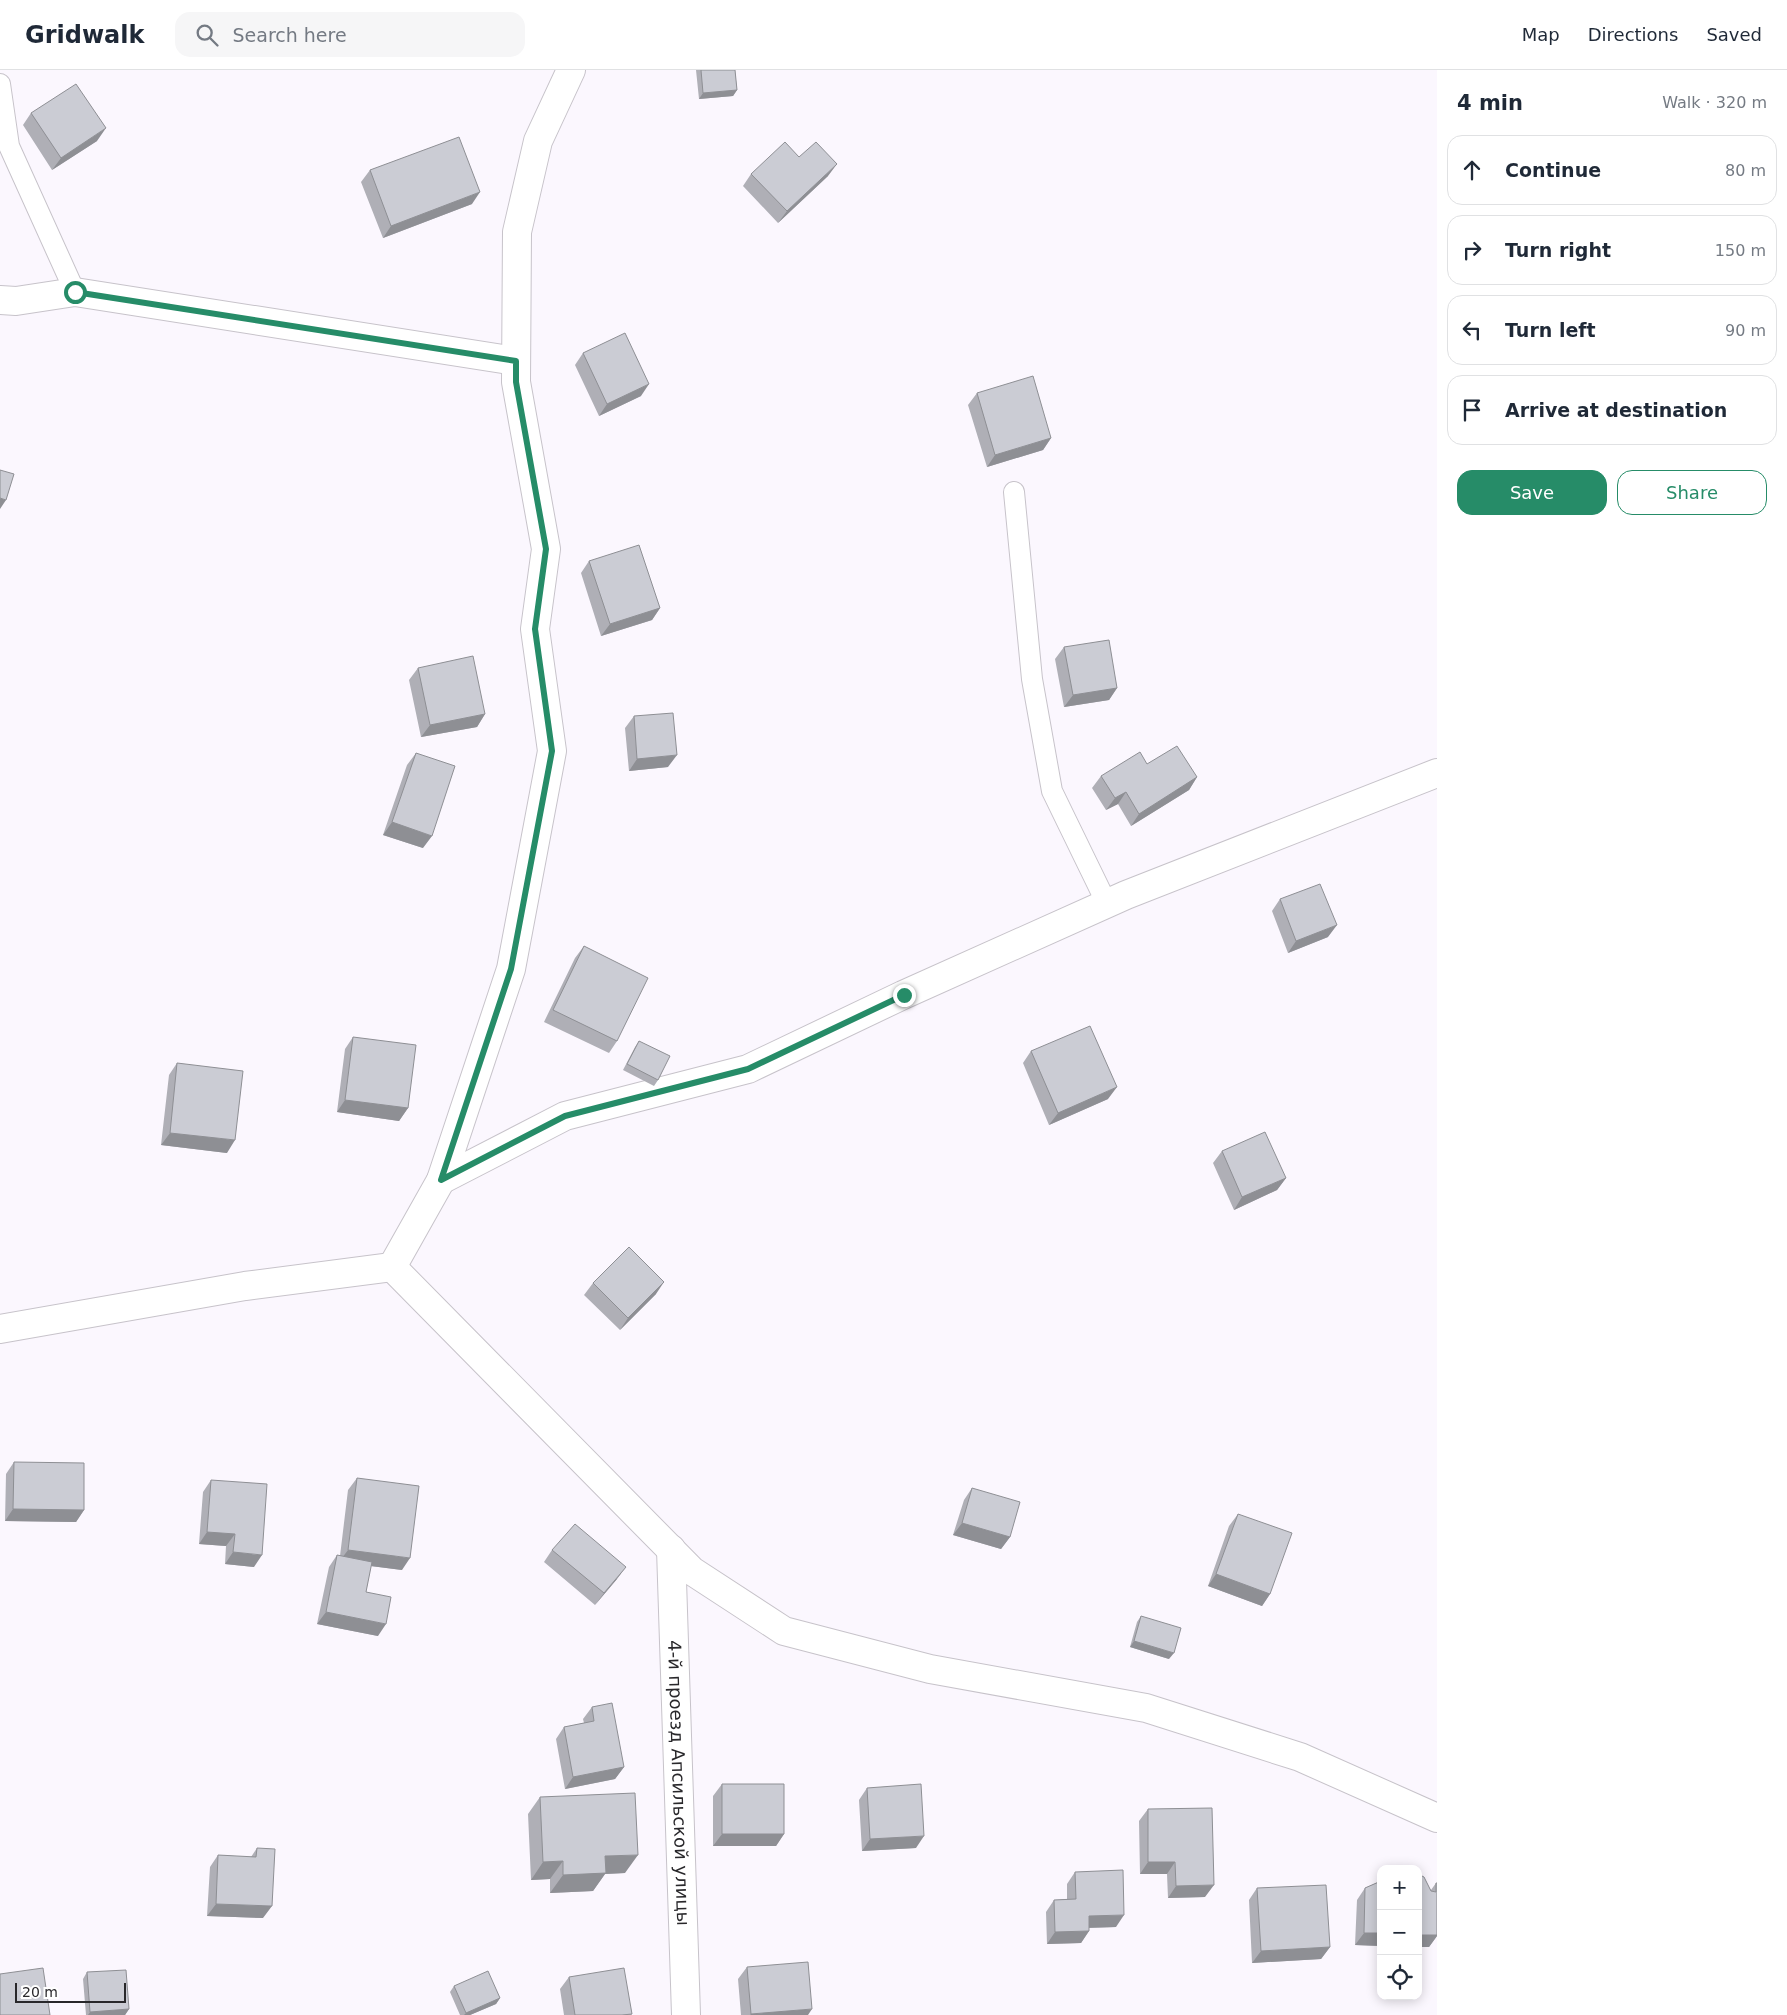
<!DOCTYPE html>
<meta charset="utf-8">
<style>
body{margin:0;font-family:"DejaVu Sans",sans-serif;background:#f6f6f7;color:#1f2937}
.controls{position:absolute;right:15px;bottom:15px;display:grid;overflow:hidden;border-radius:10px;box-shadow:0 2px 12px #0003}
.controls button{width:45px;height:45px;display:grid;place-items:center;padding:0;border:0;border-bottom:1px solid #e0e1e3;background:#fff;color:#1f2937;font:25px sans-serif}
.scale{position:absolute;left:15px;bottom:12px;width:111px;box-sizing:border-box;padding-left:5px;border:2px solid #29282b;border-top:0;font-size:14px;line-height:18px;white-space:nowrap;color:#29282b;-webkit-text-stroke:4px #fff;paint-order:stroke}
.stop{position:absolute;width:15px;height:15px;margin:-11px;border:4px solid #268c68;border-radius:50%;background:#fff}
.stop.end{background:#268c68;border-color:#fff;box-shadow:0 1px 5px #0008}
.list{margin:0;padding:0;list-style:none}
h2{display:flex;justify-content:space-between;align-items:center;height:65px;margin:0;padding:0 20px;font-size:21px}
h2 small{font-size:16px;font-weight:400;color:#747a83}
.list li{display:grid;grid-template-columns:32px 1fr auto;gap:15px;align-items:center;box-sizing:border-box;height:70px;margin:0 10px 10px;padding:0 10px;border:1px solid #e0e1e3;border-radius:15px}
.list b{display:block;font-size:19px;white-space:nowrap}
.list em{font-size:16px;font-style:normal;color:#747a83}
.actions{display:flex;gap:10px;padding:15px 20px}
.actions a{flex:1;padding:11px 0;border:1px solid #268c68;border-radius:15px;text-align:center;font-size:18px;color:#268c68}
.actions .main{background:#268c68;color:#fff}
.icon{flex:none;width:28px;height:28px;fill:none;stroke:currentColor;stroke-width:2;stroke-linecap:round;stroke-linejoin:round}
.map{position:relative;flex:none;width:1437px;height:1945px;overflow:hidden}
header{display:flex;align-items:center;gap:30px;box-sizing:border-box;height:70px;padding:0 25px;background:#fff;border-bottom:1px solid #e0e1e3}
header strong{font-size:24px}
nav{display:flex;gap:28px;margin-inline-start:auto;font-size:18px}
.search{width:350px;height:45px;background:#f6f6f7;display:flex;align-items:center;gap:12px;box-sizing:border-box;padding:0 18px;border-radius:15px;color:#747a83;font-size:19px}
main{display:flex}
aside{flex:1;background:#fff}
.map>svg:first-child{display:block}
</style>
<header>
<strong>Gridwalk</strong>
<div class="search"><svg class="icon" aria-label="search" viewBox="0 0 24 24"><circle cx="10" cy="10" r="6"/><path d="M15 15l6 6"/></svg>Search here</div>
<nav><a>Map</a><a>Directions</a><a>Saved</a></nav>
</header>
<main>
<div class="map">
<svg width="1437" height="1945" viewBox="0 0 1437 1945">
<rect width="100%" height="100%" fill="#fbf7fe"/>
<g fill="none" stroke-linecap="round" stroke-linejoin="round">
<defs>
<path id="lane" d="M0,14L9,76L75,222
M1014,422L1032,609L1052,721L1107,834"/>
<g id="street">
<path d="M0,230L16,231L75,222L516,291"/>
<path d="M441,1110L565,1046L748,999L903,925L1126,825L1437,703"/>
<path d="M392,1197L441,1110L511,899L552,681L535,559L546,479L516,312L517,162L538,71L571,0"/>
<path d="M392,1197L692,1501L784,1561L930,1599L1146,1638L1300,1687L1437,1748"/>
<path d="M0,1259L245,1216L392,1197"/>
<path id="s1" d="M671,1479L686,1945"/>
</g>
</defs>
<!-- lane casing -->
<use href="#lane" stroke="#c7c3ca" stroke-width="22"/>
<!-- street casing -->
<use href="#street" stroke="#c7c3ca" stroke-width="30"/>
<!-- lane -->
<use href="#lane" stroke="#fff" stroke-width="20"/>
<!-- street -->
<use href="#street" stroke="#fff" stroke-width="28"/>
</g>
<!-- wall -->
<path fill="#afafb6" d="M696,0H735L737,20L733,26L699,29Z
M31,43L97,71L52,100L23,55Z
M799,87L828,106L778,153L743,116L751,104Z
M370,100L472,134L383,168L361,112Z
M583,283L641,326L599,346L575,295Z
M977,323L1051,368L1043,380L987,397L968,335Z
M589,491L660,538L652,550L601,566L581,503Z
M1064,577L1117,618L1109,630L1064,637L1055,589Z
M418,598L485,644L477,657L421,667L409,610Z
M634,646L668,697L629,701L625,658Z
M416,683L423,778L383,765L407,695Z
M1147,694L1197,707L1189,720L1131,756L1118,734L1106,740L1092,718L1101,706Z
M1280,829L1328,867L1288,883L1272,841Z
M584,876L617,971L609,983L544,952L575,888Z
M353,967L408,1038L399,1051L337,1042L345,979Z
M639,971L658,1010L654,1016L623,1000L635,977Z
M1031,981L1108,1029L1049,1055L1023,993Z
M177,993L227,1083L161,1075L169,1005Z
M1222,1081L1286,1108L1277,1120L1234,1140L1213,1093Z
M593,1213L656,1224L620,1260L584,1225Z
M14,1392L84,1440L76,1452L5,1451L6,1404Z
M357,1408L402,1500L371,1496L366,1522L378,1566L317,1554L329,1497L337,1485L340,1486L348,1420Z
M211,1410L254,1497L225,1494L226,1476L199,1474L203,1422Z
M972,1418L1010,1467L1001,1479L953,1465L964,1430Z
M1238,1444L1270,1524L1262,1536L1208,1516L1229,1456Z
M552,1480L617,1509L595,1535L544,1492Z
M1141,1546L1169,1589L1130,1577L1137,1552Z
M592,1637L624,1697L615,1709L565,1719L556,1669L564,1657L584,1653L583,1649Z
M722,1714L784,1764L776,1776H713V1726Z
M867,1718L916,1778L862,1781L859,1730Z
M540,1727L625,1803L605,1804L593,1821L550,1823V1809L531,1810L528,1744Z
M1148,1739L1205,1827L1168,1828L1167,1804H1140L1139,1751Z
M257,1778L263,1848L207,1846L210,1797L218,1785L251,1787Z
M1075,1802L1116,1857L1089,1858V1861L1081,1873L1047,1874L1046,1842L1054,1830L1067,1829V1814Z
M1418,1804L1431,1820L1436,1813H1437V1866L1429,1877H1418Z
M1381,1811V1876L1355,1875L1357,1830L1365,1818Z
M1257,1818L1330,1877L1321,1889L1252,1893L1249,1830Z
M747,1897L808,1945H741L738,1909Z
M87,1902L129,1939L125,1945H86L83,1909Z
M569,1907L632,1944L631,1945H564L560,1919Z
M454,1916L500,1928L496,1934L470,1945H460L450,1922Z"/>
<!-- shaded-wall -->
<path fill="#8e8f94" d="M737,20L733,26L699,29L703,23Z
M106,58L97,71L52,100L61,88Z
M837,94L828,106L778,153L787,141Z
M480,122L472,134L383,168L391,156Z
M649,314L641,326L599,346L607,334Z
M1051,368L1043,380L987,397L995,385Z
M0,428L6,430L0,439Z
M660,538L652,550L601,566L610,554Z
M1117,618L1109,630L1064,637L1073,625Z
M485,644L477,657L421,667L430,655Z
M677,685L668,697L629,701L637,689Z
M1197,707L1189,720L1131,756L1139,744Z
M1126,722L1118,734L1106,740L1115,728Z
M392,752L432,766L423,778L383,765Z
M1337,855L1328,867L1288,883L1296,871Z
M1117,1017L1108,1029L1049,1055L1058,1043Z
M345,1030L408,1038L399,1051L337,1042Z
M170,1063L235,1070L227,1083L161,1075Z
M1286,1108L1277,1120L1234,1140L1242,1127Z
M664,1212L656,1224L620,1260L628,1248Z
M13,1439L84,1440L76,1452L5,1451Z
M962,1453L1010,1467L1001,1479L953,1465Z
M207,1462L235,1464L226,1476L199,1474Z
M348,1480L410,1488L402,1500L339,1492Z
M233,1482L262,1485L254,1497L225,1494Z
M626,1497L617,1509L595,1535L604,1523Z
M1216,1504L1270,1524L1262,1536L1208,1516Z
M326,1542L386,1554L378,1566L317,1554Z
M1134,1571L1174,1583L1169,1589L1130,1577Z
M624,1697L615,1709L565,1719L573,1707Z
M722,1764H784L776,1776H713Z
M924,1766L916,1778L862,1781L870,1769Z
M638,1785L625,1803L605,1804L593,1821L550,1823L563,1805L605,1786Z
M563,1791L550,1809L531,1810L543,1792Z
M1148,1792H1175L1167,1804H1140Z
M1214,1815L1205,1827L1168,1828L1176,1816Z
M216,1834L272,1836L263,1848L207,1846Z
M1124,1845L1116,1857L1080,1858L1089,1846Z
M1089,1861L1081,1873L1047,1874L1055,1862Z
M1364,1863H1381V1876L1355,1875Z
M1418,1865H1437V1866L1429,1877H1418Z
M1330,1877L1321,1889L1252,1893L1261,1881Z
M500,1928L496,1934L470,1945H464L466,1943Z
M129,1939L125,1945H88L90,1942Z
M812,1939L808,1945H750L751,1944Z"/>
<!-- building -->
<path fill="#cbccd4" stroke="#8e8f94" d="M701,0H735L737,20L703,23Z
M76,14L106,58L61,88L31,43Z
M459,67L480,122L391,156L370,100Z
M785,72L799,87L816,72L837,94L787,141L751,104Z
M625,263L649,314L607,334L583,283Z
M1033,306L1051,368L995,385L977,323Z
M0,400L14,404L6,430L0,428Z
M639,475L660,538L610,554L589,491Z
M1109,570L1117,618L1073,625L1064,577Z
M473,586L485,644L430,655L418,598Z
M673,643L677,685L637,689L634,646Z
M1177,676L1197,707L1139,744L1126,722L1115,728L1101,706L1140,682L1147,694Z
M416,683L455,696L432,766L392,752Z
M1320,814L1337,855L1296,871L1280,829Z
M584,876L648,908L617,971L553,940Z
M1090,956L1117,1017L1058,1043L1031,981Z
M353,967L416,975L408,1038L345,1030Z
M639,971L670,986L658,1010L627,994Z
M177,993L243,1001L235,1070L170,1063Z
M1265,1062L1286,1108L1242,1127L1222,1081Z
M629,1177L664,1212L628,1248L593,1213Z
M14,1392L84,1393V1440L13,1439Z
M357,1408L419,1416L410,1488L348,1480Z
M211,1410L267,1414L262,1485L233,1482L235,1464L207,1462Z
M972,1418L1020,1432L1010,1467L962,1453Z
M1238,1444L1292,1463L1270,1524L1216,1504Z
M575,1454L626,1497L604,1523L552,1480Z
M337,1485L372,1492L366,1522L391,1527L386,1554L326,1542Z
M1141,1546L1181,1558L1174,1583L1134,1571Z
M612,1633L624,1697L573,1707L564,1657L594,1651L592,1637Z
M722,1714H784V1764H722Z
M921,1714L924,1766L870,1769L867,1718Z
M635,1723L638,1785L605,1786L606,1803L563,1805V1791L543,1792L540,1727Z
M1212,1738L1214,1815L1176,1816L1175,1792H1148V1739Z
M257,1778L275,1779L272,1836L216,1834L218,1785L256,1787Z
M1123,1800L1124,1845L1089,1846V1861L1055,1862L1054,1830L1076,1829L1075,1802Z
M1418,1804L1424,1807L1431,1821L1436,1822V1813H1437V1865H1418Z
M1381,1811V1863H1364L1365,1818Z
M1326,1815L1330,1877L1261,1881L1257,1818Z
M808,1892L812,1939L751,1944L747,1897Z
M43,1898L50,1945H0V1904Z
M624,1898L632,1944L622,1945H575L569,1907Z
M126,1900L129,1939L90,1942L87,1902Z
M488,1901L500,1928L466,1943L454,1916Z"/>
<g fill="none" stroke-linecap="round" stroke-linejoin="round">
<!-- route -->
<path stroke="#268c68" stroke-width="6" d="M75,222L516,291V312L546,479L535,559L552,681L511,899L441,1110L565,1046L748,999L904,925"/>
</g>
<g text-anchor="middle" stroke-width="4" stroke-linejoin="round" paint-order="stroke">
<!-- street labels -->
<g font-size="18" fill="#29282b" stroke="#fff">
<text dy="6" stroke="none"><textPath href="#s1" startOffset="234">4-й проезд Апсильской улицы</textPath></text>
</g>
</g>
</svg>
<div class="controls">
<button>+</button>
<button>−</button>
<button><svg class="icon" aria-label="locate" viewBox="0 0 24 24"><circle cx="12" cy="12" r="6"/><path d="M12 2v4M12 18v4M2 12h4M18 12h4"/></svg></button>
</div>
<div class="scale">20 m</div>
<div class="stop" style="left:75px;top:222px"></div>
<div class="stop end" style="left:904px;top:925px"></div>
</div>
<aside>
<h2>4 min<small>Walk · 320 m</small></h2>
<ul class="list">
<li><svg class="icon" aria-label="ahead" viewBox="0 0 24 24"><path d="M12 20V5M6 11l6-6 6 6"/></svg><div><b>Continue</b></div><em>80 m</em></li>
<li><svg class="icon" aria-label="right" viewBox="0 0 24 24"><path d="M7 20v-9h11M14 6l5 5-5 5"/></svg><div><b>Turn right</b></div><em>150 m</em></li>
<li><svg class="icon" aria-label="left" viewBox="0 0 24 24"><path d="M17 20v-9H6M10 6l-5 5 5 5"/></svg><div><b>Turn left</b></div><em>90 m</em></li>
<li><svg class="icon" aria-label="arrive" viewBox="0 0 24 24"><path d="M6 21V4h12l-3 4 3 4H6"/></svg><div><b>Arrive at destination</b></div></li>
</ul>
<div class="actions"><a class="main">Save</a><a>Share</a></div>
</aside>
</main>
